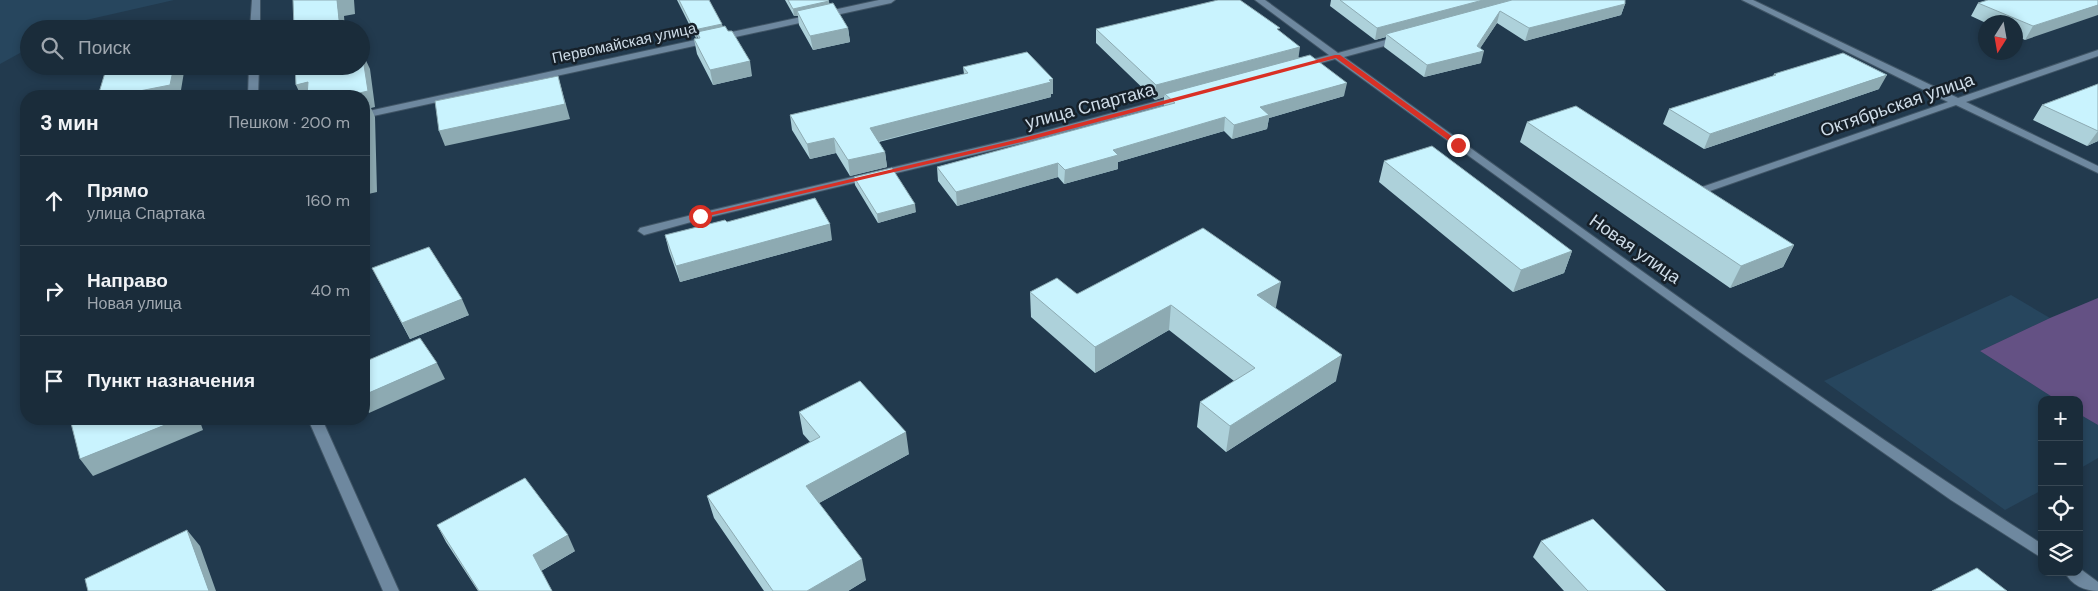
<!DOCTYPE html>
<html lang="ru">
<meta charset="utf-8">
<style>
body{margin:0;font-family:"DM Sans",sans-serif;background:#233442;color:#f1f3f6}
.controls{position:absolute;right:15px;bottom:15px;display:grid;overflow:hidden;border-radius:10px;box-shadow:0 2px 8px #0003}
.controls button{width:45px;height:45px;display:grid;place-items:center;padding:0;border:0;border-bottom:1px solid #384854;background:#1a2c3a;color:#f1f3f6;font:25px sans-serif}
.compass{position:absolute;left:1978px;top:15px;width:45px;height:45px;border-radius:50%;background:#1a2c3a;box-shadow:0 2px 8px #0003;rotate:191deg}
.stop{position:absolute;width:15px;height:15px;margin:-11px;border:4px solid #d93025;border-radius:50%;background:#fff}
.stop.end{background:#d93025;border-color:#fff;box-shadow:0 1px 5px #0008}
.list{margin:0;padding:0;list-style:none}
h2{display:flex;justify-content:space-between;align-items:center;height:65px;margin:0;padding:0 20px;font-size:21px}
h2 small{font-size:16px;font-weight:400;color:#9fa7af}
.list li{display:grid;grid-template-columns:32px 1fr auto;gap:15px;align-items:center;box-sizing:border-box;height:90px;padding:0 20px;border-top:1px solid #384854}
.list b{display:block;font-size:19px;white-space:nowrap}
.list p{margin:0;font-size:16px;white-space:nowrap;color:#9fa7af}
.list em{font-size:16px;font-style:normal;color:#9fa7af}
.icon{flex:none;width:28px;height:28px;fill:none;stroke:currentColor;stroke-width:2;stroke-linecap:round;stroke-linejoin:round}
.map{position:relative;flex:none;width:2098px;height:591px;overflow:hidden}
.search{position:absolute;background:#1a2c3a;box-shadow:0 2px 8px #0003;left:20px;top:20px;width:350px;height:55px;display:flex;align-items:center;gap:12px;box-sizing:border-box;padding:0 18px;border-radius:28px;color:#9fa7af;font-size:19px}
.panel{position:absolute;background:#1a2c3a;box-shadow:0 2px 8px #0003;left:20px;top:90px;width:350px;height:335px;border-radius:20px}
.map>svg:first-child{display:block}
</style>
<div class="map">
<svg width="2098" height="591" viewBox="0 0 2098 591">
<rect width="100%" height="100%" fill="#223a4e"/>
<!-- built -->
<path fill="#27465e" d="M0,0H174L73,23L63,29H29V48L0,64Z
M2011,295L2050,318L1980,351L2057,400H2042V490L2005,510L1824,381Z
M2079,414L2098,425V458L2079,469Z"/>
<!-- green -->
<path fill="#645184" d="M2098,298V425L2079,414V400H2057L1980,351L2050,318Z"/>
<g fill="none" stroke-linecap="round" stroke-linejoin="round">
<defs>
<path id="street" d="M879,0H895L891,3L364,118V112Z
M1255,0H1265L1338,53L1400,36L1403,37V41L1344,57C1574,222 1803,391 2042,544V558L1951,500L1740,352L1335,59L1303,68L1300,67V63L1329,55Z
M1742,0H1753L1958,98L2098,50V56L1966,102L2098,166V173L1956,105L1710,191H1702L1700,189L1702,187L1948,102Z
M1180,95L1184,96V100L1032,141L702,219L644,235L638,231L640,228L700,213L1026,136Z
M2079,568L2098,582V591C2085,591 2071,585 2065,572H2079Z"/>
<path id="secondary" d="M252,0H260V29H250Z
M249,66H259L258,96H248Z
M308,419H322L399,591H383Z"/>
</defs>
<!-- street casing -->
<use href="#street" stroke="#405566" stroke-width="2"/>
<!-- secondary casing -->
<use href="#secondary" stroke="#405566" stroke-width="2"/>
<!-- street -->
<use href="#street" fill="#6e889f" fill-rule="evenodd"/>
<!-- secondary -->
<use href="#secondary" fill="#6e889f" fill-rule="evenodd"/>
</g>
<!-- wall -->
<path fill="#add1da" d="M677,0H709L723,27L752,76L713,85L697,54L694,39L698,38V37L696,38Z
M785,0H828L829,4L848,28L850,42L813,50L799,25L798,16H794Z
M1331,0H1625V4L1621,15L1525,41L1497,23L1480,48L1481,63L1424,77L1384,47L1386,37L1375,40L1330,6Z
M2098,0L2025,40L2016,36V22L1986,23L1971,16L1978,3Z
M1096,29L1280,32L1299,58L1344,96L1269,118L1267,129L1232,139L1224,131L1118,162V169L1064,184L1058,177L957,206L938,181L937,167L1164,106V97L1155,100L1096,43Z
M963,67L1053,79V94H1051V97L879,142L885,152L887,167L850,176L836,153L810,159L792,130L790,115L964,74Z
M1774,74L1879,89L1704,149L1663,124L1669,109L1773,76Z
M2098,84V141L2087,146L2033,120L2042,105Z
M1527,122L1794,245L1783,267L1730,288L1520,142Z
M1384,161L1572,251L1564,273L1513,292L1379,182Z
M854,177L916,212L878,223L855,185Z
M727,222L832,240L680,282L669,251L665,235Z
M372,268L469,315L410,339Z
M1030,292L1077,294L1276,307L1275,308L1336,381L1226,452L1197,427L1200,402L1234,381L1169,330L1095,373L1031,317Z
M799,412L909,454L819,503L866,580L848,591H764L714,518L707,496L810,442L803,434Z
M437,525L575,551L541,571L552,591H478L446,542Z
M1541,541L1666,591H1564L1533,557Z"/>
<!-- shaded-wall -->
<path fill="#8daab2" d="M337,0H354L355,14L344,16L345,29H340Z
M1483,0H1524L1386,34V37L1375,40L1377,28Z
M829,1L830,9L797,11L798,16H794L793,9Z
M1625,4L1621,15L1525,41L1529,28Z
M2098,5V15L2025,40L2033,26Z
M1500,11L1497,23L1477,53L1484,51L1481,63L1424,77L1427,65L1477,46Z
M722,24L724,32H697L698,37L696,38L694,30Z
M848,28L850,42L813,50L810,36Z
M1300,47L1298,61L1165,94L1164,97L1155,100L1156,85Z
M362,52L370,69L375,107L371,108L375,117L377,192L364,195V96H355Z
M750,61L752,76L713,85L710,70Z
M174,66H185L180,96H114Z
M1887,75L1879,89L1704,149L1710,134Z
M558,76L570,119L445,146L439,131Z
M1053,79V94H1051V97L872,143L870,128Z
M308,82L315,96H301L296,85Z
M1347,83L1344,96L1269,118L1267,129L1232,139L1234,125L1260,107Z
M1225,117L1224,131L1118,162V169L1064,184L1065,170L1113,150Z
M2098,130V141L2087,146L2098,131Z
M834,138L836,153L810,159L807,144Z
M885,152L887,167L850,176L848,160Z
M1058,163V177L957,206L956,192Z
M915,204L916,212L878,223L877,214Z
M830,224L832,240L680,282L676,266Z
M1794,245L1783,267L1730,288L1741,266Z
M1572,251L1564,273L1513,292L1521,270Z
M1281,282L1276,307L1253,320L1257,295Z
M462,299L469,315L410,339L402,323Z
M1171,305L1169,330L1095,373V347Z
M1342,355L1336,381L1226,452L1230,426Z
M437,363L445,379L369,413L364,404V395Z
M180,419H199L203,430L93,476L80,459Z
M906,432L909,454L810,508L806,486Z
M187,530L200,546L216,591H209Z
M568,535L575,551L541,571L533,555Z
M862,559L866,580L848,591H807Z"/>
<!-- building -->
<path fill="#c9f3fe" stroke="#8daab2" d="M293,0H337L340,29H294Z
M679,0H709L722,24L694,30Z
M788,0H828L829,1L793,9Z
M1218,0H1240L1280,28L1277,29L1300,47L1156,85L1096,29Z
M1340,0H1483L1377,28Z
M1512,0H1625V4L1529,28L1500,11L1477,46L1484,51L1427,65L1386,34Z
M1988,0H2098V5L2033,26L1978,3Z
M833,3L848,28L810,36L797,11Z
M725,26L728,31H732L750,61L710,70L694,39L700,38L697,32Z
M361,52H362L368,91L355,94V96H307L308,82L296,85L295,66H361Z
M1027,52L1053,79L1049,80L1051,82L870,128L885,152L848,160L834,138L807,144L790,115L968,73L963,67Z
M1843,53L1887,75L1710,134L1669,109L1776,75L1774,74Z
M1310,55L1347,83L1260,107L1269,115L1234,125L1225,117L1113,150L1118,155L1065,170L1058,163L956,192L937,167L1175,103L1165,94Z
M107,66H174L170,85L114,96H98Z
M558,76L565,104L439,131L435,101Z
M2098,84V131L2042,105Z
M368,100L369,175L364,176V101Z
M1576,106L1794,245L1741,266L1527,122Z
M1432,146L1572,251L1521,270L1384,161Z
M892,168L915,204L877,214L854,177Z
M815,198L830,224L676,266L665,235L725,220L727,222Z
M1203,228L1281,282L1257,295L1342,355L1230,426L1200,402L1255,368L1171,305L1095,347L1030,292L1057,278L1077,294Z
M429,247L462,299L402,323L372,268Z
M420,338L437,363L364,395V362Z
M860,381L906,432L806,486L862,559L807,591H773L707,496L820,437L799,412Z
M83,419H180L80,459L71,423Z
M525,478L568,535L533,555L552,591H479L437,525Z
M1593,519L1666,591H1588L1541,541Z
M187,530L209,591H88L85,579Z
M1977,568L2007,591H1932Z"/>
<!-- route -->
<path fill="#d93025" d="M1335,55H1340L1461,143V146H1456L1336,58L1030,140L700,218L696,216L1027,137Z"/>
<g text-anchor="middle" stroke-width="5" stroke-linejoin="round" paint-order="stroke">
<!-- far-street labels -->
<g font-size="15" fill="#cedce8" stroke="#162029">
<text transform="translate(624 43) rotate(-12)" y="5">Первомайская улица</text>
</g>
<!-- street labels -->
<g font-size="18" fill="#cedce8" stroke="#162029">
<text transform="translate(1897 105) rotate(-19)" y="6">Октябрьская улица</text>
<text transform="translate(1090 106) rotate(-15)" y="6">улица Спартака</text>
<text transform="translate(1635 249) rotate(35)" y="6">Новая улица</text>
</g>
</g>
</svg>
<div class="controls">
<button>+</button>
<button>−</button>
<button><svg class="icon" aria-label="locate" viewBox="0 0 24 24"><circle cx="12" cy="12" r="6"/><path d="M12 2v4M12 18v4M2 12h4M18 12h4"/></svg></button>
<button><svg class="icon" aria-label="layers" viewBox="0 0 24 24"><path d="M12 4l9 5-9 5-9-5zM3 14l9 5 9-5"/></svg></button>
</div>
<svg class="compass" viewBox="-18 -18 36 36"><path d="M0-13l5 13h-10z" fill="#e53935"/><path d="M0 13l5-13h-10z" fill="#9fa7af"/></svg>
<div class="stop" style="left:700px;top:216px"></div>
<div class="stop end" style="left:1458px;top:145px"></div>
<div class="search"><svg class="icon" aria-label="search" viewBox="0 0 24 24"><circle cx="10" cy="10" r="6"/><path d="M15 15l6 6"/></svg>Поиск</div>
<section class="panel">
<h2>3 мин<small>Пешком · 200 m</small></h2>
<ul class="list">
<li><svg class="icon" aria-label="ahead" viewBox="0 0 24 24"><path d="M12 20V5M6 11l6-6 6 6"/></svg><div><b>Прямо</b><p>улица Спартака</p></div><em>160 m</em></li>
<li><svg class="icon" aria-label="right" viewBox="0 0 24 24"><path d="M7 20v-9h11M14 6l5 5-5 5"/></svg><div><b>Направо</b><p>Новая улица</p></div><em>40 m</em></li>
<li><svg class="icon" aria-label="arrive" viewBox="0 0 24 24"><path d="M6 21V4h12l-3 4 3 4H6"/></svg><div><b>Пункт назначения</b></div></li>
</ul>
</section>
</div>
